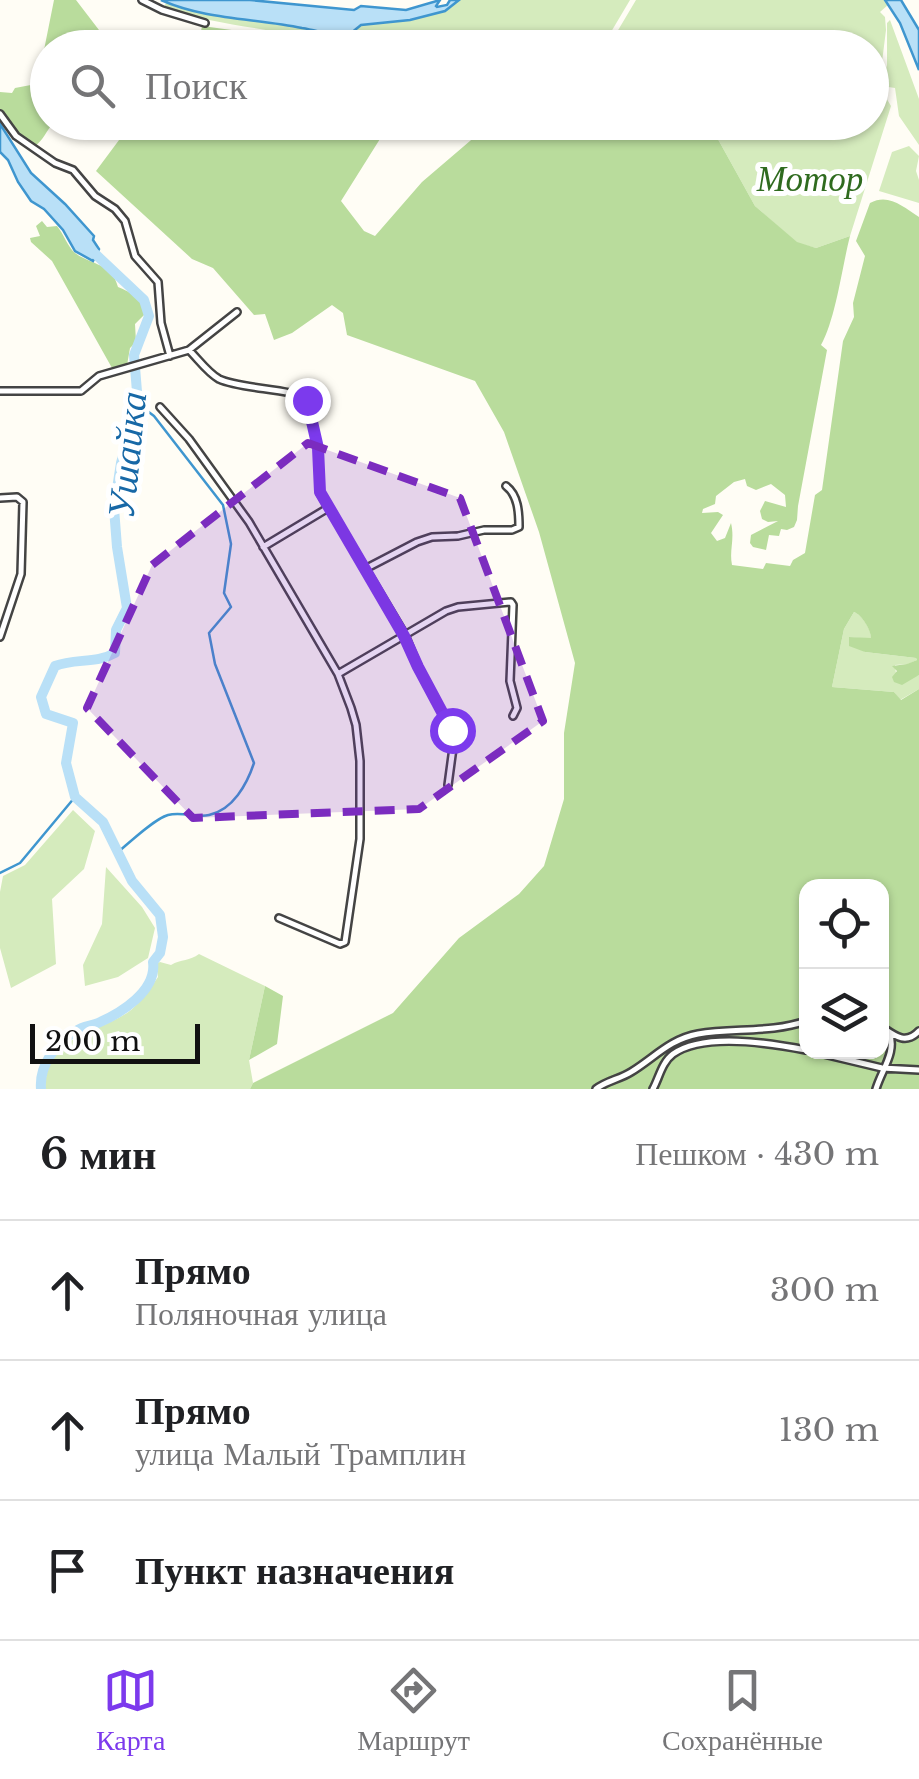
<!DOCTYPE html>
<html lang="ru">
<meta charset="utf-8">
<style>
body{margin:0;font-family:"Libre Baskerville",serif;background:#f2f2f2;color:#202124}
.controls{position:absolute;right:30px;bottom:30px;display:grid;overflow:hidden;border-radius:20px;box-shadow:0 2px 8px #0004}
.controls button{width:90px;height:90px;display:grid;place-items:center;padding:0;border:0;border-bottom:2px solid #e0e0e0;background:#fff;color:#202124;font:50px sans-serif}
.scale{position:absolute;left:30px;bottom:25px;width:170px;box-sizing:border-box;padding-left:10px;border:5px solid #111;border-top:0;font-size:28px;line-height:35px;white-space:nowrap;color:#111;-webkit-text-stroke:8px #fff;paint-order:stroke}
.stop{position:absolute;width:30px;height:30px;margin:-22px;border:8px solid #7c3aed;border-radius:50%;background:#fff}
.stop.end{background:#7c3aed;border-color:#fff;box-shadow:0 2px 10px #0008}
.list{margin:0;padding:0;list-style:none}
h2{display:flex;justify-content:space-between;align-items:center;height:130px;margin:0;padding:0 40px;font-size:42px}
h2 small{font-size:32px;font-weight:400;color:#757577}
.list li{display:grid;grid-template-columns:65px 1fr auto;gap:30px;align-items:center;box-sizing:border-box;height:140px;padding:0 40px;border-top:2px solid #e0e0e0}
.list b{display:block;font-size:38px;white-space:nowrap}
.list p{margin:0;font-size:32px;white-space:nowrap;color:#757577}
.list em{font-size:32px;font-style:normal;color:#757577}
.icon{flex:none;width:55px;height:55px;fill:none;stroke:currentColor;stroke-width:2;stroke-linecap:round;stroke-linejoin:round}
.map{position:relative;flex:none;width:919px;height:1089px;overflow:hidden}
.search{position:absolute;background:#fff;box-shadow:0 2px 8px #0004;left:30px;right:30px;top:30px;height:110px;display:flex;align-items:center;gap:25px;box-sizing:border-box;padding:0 35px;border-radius:55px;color:#757577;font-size:38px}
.sheet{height:550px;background:#fff}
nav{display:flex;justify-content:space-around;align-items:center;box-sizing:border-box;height:140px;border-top:2px solid #e0e0e0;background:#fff;font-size:28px;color:#757577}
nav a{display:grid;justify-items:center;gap:5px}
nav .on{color:#7c3aed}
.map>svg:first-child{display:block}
</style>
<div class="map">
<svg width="919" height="1089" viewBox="0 0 919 1089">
<rect width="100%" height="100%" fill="#fffdf5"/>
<!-- green -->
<path fill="#d5ebbd" d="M459,0H630L611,32L593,48H402L360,41L342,42L336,46C279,27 219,28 164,7L167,1L355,26L367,23L409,19L445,11Z
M636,0H885L889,4L880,12L885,17L886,30L879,86L891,106L850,236L816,248L797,243L755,206L709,123L872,122V48H657L614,37Z
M890,20L919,99V145L899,116L895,88L882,86L887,65V23Z
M909,146L919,156L916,171L919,180V203L879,191L892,152Z
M854,612C862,615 872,630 871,639L849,637L865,652L916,658L917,660L908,664L895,665L896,674L912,677L919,675V689L900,700L894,692L832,687L844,629Z
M73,810L95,831L84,869L52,899L56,964L11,988L0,948V892L3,876L25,865Z
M106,867L142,907L155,928L148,958L118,977L85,986L83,965L102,924Z
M199,954L265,986L249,1060L253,1083L250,1089H45C47,1035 91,1036 127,1013C139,1005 149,990 158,977L156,964L160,962L171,965C181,959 190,961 199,954Z"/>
<!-- forest -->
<path fill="#b9dc9c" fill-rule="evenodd" d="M54,0H76L112,47L48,48L47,77L46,78L48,122L54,123C46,130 44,140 35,146L19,134L0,110V92L12,93L15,88L36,84L44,77L40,70Z
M202,26L262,34L306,47H198Z
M121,123H390L341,201L364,231L375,236L422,182L491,123H709L755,206L797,242L816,248L850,236C842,267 836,318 821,345L827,350L798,506L797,520L794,527L787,530L781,529L779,536L769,535L766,550L753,547L750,543L751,535L778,521L768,522L762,519L760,511L765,501L786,507L785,495L771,484L756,490L747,486L745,479L734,482L716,496L715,504L703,509L702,513L718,512L723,515L711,533L717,541L725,538L731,523C735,540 729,550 732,565L763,569L766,563L790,566L793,560L805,553L815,495L822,490L843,341L854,317L853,303L865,256L856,241L870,203C889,193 903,207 919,217V675L902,685L894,682L892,677L897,671L892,666L907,664L917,660L916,658L865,652L849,646V637L871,638C871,630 862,615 854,612L844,629L832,687L894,692L901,700L919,689V1089H250L253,1083L393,1013L459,938L519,894L544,866L564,799V733L575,663L539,532L504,432L475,381L347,335L343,313L332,305L292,333L274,340L265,314L254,315L213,268L192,259L96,171L122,136ZM806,886H882V1052H806Z
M42,221L47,227L57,226C63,233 68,247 75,253C91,265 112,263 118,287C131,292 143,300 145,314L135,324L136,342L130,348L127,365L112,368L52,261L31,242L30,238L40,236L36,226Z
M265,986L283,996L277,1044L249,1060Z"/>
<!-- water -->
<path fill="#b9e0f7" stroke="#3f96cf" stroke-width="2.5" d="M161,0H250L354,10L361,6L406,10L440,0L436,6L437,7L447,5L450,0H459L445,11L410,20L361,25L345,38H341C328,34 315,30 302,28C255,18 206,20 161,0Z
M885,0H901L919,30V70L900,23Z
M0,124L31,173L65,204L94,236L93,240L99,249L93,261L75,251L63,230L44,209L31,201L18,182L8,160L0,152Z"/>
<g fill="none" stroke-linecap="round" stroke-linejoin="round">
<!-- stream -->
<path stroke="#3f96cf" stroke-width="2.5" d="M117,853C129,843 154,819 168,815C181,811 196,818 209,815C233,810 247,784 254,763L215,664L209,633L231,607L224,593L231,544L223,505L154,416L138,404
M0,873L20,863L75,797"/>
<!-- river -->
<path stroke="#b9e0f7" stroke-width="10" d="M41,1089C39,1065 56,1043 76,1031C83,1026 91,1026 98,1023C121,1013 157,991 153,962L160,953L163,937L160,915L132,881L103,822L75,797L66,763L73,723L46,714L41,697L55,666C75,658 96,664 115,653L116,630L127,608L117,547L114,508L121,463L138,404L134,355L149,316L144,300L89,248"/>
<defs>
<path id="street" d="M142,0L162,10L205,23
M0,114L16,136L55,163L73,170L95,196L115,209L125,221L135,256L158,282L161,323L170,356
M189,350C198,359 208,373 219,379C243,390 294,388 307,400L318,448L320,493L405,635L418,667L442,712L451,723L453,748L448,785
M0,391H81L99,376L189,350L237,312
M160,407L189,439L249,522L338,674L351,708L356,725L360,761V839L345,942L340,944L279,918
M0,498L17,497L23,502L21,574L0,637
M263,547L328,508
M365,569L417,542L432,537L458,536L484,530H512L519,527C519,512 518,495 506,486
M338,674L446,611L458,607L511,602L513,605L510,681L517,708L513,716
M882,1027C895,1036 906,1045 919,1031
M815,1052L882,1068L919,1070
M596,1089C606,1081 620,1079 631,1072C654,1058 670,1039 698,1034C733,1028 772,1033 806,1021
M653,1089C659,1078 662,1062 673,1054C704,1032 770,1043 806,1050
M876,1089C882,1069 897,1052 889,1032"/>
</defs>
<!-- street casing -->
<use href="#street" stroke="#444" stroke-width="10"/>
<!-- street -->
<use href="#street" stroke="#fff" stroke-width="5"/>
</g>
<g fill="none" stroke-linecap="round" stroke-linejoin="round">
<!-- route -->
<path stroke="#7c3aed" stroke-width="12" d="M307,400L318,448L320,492L404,636L418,667L442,712L448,718L452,730"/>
</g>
<!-- marked area -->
<path fill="#7b2cbf" fill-opacity="0.2" stroke="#7b2cbf" stroke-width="8" stroke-dasharray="20 12" stroke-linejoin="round" d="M308,443L460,498L543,721L419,809L193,818L87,708L152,565Z"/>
<g text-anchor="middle" stroke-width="10" stroke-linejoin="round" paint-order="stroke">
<!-- park labels -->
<g font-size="35" font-style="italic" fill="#2f6b1f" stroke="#fff">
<text x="810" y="191">Мотор</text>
</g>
<!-- water labels -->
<g font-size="38" font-style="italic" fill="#1768a6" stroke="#fff">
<text transform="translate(127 455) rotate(-84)" y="13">Ушайка</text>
</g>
</g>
</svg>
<div class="controls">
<button><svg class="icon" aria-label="locate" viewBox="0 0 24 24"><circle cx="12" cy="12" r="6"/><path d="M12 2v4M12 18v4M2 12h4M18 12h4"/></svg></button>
<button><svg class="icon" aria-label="layers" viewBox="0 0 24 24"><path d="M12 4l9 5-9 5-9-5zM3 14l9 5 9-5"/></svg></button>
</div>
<div class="scale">200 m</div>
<div class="stop" style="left:452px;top:730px"></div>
<div class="stop end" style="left:307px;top:400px"></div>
<div class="search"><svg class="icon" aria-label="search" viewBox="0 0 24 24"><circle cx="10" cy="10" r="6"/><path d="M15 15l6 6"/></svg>Поиск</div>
</div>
<section class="sheet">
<h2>6 мин<small>Пешком · 430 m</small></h2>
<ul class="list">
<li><svg class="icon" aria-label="ahead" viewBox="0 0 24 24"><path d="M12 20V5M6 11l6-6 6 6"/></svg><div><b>Прямо</b><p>Поляночная улица</p></div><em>300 m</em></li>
<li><svg class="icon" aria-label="ahead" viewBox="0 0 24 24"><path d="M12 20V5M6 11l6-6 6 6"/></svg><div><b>Прямо</b><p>улица Малый Трамплин</p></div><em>130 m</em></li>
<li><svg class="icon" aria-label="arrive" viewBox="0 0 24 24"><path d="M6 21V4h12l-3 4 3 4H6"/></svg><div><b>Пункт назначения</b></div></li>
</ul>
</section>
<nav>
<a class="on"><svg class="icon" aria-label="map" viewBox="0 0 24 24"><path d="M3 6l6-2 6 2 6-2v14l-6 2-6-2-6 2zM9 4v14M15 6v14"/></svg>Карта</a>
<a><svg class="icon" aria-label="directions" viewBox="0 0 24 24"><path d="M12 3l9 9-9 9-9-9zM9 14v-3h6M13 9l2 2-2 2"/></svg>Маршрут</a>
<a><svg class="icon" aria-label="saved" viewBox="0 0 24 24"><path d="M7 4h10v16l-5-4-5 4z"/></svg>Сохранённые</a>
</nav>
